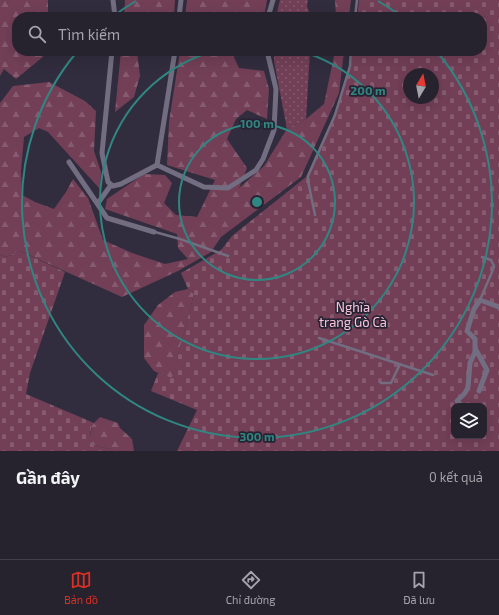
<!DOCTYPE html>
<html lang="vi">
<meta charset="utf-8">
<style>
body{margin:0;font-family:"Exo 2",sans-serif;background:#2e2a36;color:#f1f3f6}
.controls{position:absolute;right:12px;bottom:12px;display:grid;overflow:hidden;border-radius:8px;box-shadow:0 4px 16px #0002}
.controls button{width:36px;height:36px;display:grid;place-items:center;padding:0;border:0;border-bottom:1px solid #423f4a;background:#26222e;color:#f1f3f6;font:20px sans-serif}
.compass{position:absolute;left:403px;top:68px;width:36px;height:36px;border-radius:50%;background:#26222e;box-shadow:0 4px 16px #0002;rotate:10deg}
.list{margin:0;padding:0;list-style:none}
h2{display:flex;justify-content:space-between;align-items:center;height:52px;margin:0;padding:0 16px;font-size:17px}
h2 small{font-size:13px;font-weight:400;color:#a4a4aa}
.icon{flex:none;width:22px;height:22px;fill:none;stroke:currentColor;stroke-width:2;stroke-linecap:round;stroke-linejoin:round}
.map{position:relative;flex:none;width:499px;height:451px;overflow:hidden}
.search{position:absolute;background:#26222e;box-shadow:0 4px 16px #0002;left:12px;right:12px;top:12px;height:44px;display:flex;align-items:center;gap:10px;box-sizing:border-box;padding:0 14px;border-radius:16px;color:#a4a4aa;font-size:15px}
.sheet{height:108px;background:#26222e}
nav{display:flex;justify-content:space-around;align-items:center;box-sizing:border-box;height:56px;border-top:1px solid #423f4a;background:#26222e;font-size:11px;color:#a4a4aa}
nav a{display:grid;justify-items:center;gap:2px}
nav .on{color:#d93025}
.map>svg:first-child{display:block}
</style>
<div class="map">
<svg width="499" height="451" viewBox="0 0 499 451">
<defs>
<pattern id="grass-dots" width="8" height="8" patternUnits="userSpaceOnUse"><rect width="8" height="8" fill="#723f57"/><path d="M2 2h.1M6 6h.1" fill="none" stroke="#865b70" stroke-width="1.8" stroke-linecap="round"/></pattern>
<pattern id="forest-firs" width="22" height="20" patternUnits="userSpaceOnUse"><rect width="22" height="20" fill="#723f57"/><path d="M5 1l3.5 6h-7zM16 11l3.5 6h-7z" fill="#865b70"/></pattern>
<pattern id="cemetery-stones" width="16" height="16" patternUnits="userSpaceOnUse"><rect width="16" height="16" fill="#723f57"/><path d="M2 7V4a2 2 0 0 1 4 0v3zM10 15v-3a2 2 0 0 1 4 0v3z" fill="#865b70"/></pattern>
</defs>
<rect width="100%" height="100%" fill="#322d3e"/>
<!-- grass -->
<path fill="url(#grass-dots)" d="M280,0H308L307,6L311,17H276Z
M274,51H310L306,119L287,129L274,61Z"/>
<!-- forest -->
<path fill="url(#forest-firs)" d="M0,0H48V11L45,17H17V51H50L16,79L4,69L0,76Z
M125,0H175L174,17H124Z
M187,0H267L264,17H185Z
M335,0H351L349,17H336Z
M121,51H137L140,76L134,97L115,112Z
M180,51H231L239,68L264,71L269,89L267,119L247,110L236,119L227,139L247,168L239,188L264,166L287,129L306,119L324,104L335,51H344L339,93L301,177L221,237L211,252L178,271L122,297L20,251L6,257L0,255V103L13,86L49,82L85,101L96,111L94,151L101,172L100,189L48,132L39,128L24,137L21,171L22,195L35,202L54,209L66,192L73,179L88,198L103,240L132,253L165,264L188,259L178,248L177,234L105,209L107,199L144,174L165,175L172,183L164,203L176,215L197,217L215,180L167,165L169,122Z
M188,289L194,294L172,379L154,371L144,358V325L158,305L175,292Z
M100,417L118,423L120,428L132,439L134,451H118L93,445L90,439L92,425Z"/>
<!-- cemetery -->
<path fill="url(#cemetery-stones)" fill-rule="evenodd" d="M359,0H499V451H177L197,410L151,391L158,373L172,378L194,294L188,289L181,273L221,250L232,236L306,177L333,117L351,63L353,51H482V17H357ZM409,74H433V98H409ZM454,406H484V436H454Z
M20,251L65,272L30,373L26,394L94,423C89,428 90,439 93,445L118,451H0V255L6,257Z"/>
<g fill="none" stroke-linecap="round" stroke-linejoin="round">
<!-- lane -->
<path stroke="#726d80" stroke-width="2.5" d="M355,17L357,0
M315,215L308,181V176L335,115L350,66L351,51
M155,232L180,239L228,256
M480,300L492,272L494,266L491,260L482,257
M319,338L433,375
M381,383H391L400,364"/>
<!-- street -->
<path stroke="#726d80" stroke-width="5" d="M113,0L115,17
M179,17L181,0
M268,17L273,0
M112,51L102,153L108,182L113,186L121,184L157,165L204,187L228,188L256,170L263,159L274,130L276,89L267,51
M69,162L107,218L154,232
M157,165L175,51
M98,203L111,185
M476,350L487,370L479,391
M462,406L457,401L465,393L468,387L470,363L475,352V339L467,331L474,309L480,300L499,307"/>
</g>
<!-- distance rings -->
<g fill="none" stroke="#308782" stroke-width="2">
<circle cx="257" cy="202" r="78"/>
<path d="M300 51A157 157 0 1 1 214 51"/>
<path d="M112 17A235 235 0 0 1 136 1M378 1A235 235 0 0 1 402 17M438 53A235 235 0 1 1 76 53"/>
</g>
<g text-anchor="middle" stroke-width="3.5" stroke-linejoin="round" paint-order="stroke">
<!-- park labels -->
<g font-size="13" fill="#fac4db" stroke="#282333">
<text x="353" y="312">Nghĩa<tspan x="353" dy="15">trang Gò Cà</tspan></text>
</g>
</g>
<circle cx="257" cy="202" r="6" fill="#308782" stroke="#282333" stroke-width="2"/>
<g font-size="12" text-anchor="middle" font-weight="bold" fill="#308782" stroke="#282333" stroke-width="3.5" stroke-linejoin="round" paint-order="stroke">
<text x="368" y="95">200 m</text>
<text x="257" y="128">100 m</text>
<text x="257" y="441">300 m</text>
</g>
</svg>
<div class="controls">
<button><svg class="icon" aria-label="layers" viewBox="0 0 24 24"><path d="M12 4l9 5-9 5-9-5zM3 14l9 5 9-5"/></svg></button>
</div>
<svg class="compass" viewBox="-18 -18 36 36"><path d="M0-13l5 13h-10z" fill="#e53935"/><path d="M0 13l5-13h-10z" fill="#a4a4aa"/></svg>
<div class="search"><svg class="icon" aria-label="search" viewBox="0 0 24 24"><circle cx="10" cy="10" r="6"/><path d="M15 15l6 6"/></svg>Tìm kiếm</div>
</div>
<section class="sheet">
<h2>Gần đây<small>0 kết quả</small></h2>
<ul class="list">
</ul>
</section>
<nav>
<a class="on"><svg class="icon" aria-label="map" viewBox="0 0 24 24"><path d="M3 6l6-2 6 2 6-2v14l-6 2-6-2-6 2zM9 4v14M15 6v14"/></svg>Bản đồ</a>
<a><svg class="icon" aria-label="directions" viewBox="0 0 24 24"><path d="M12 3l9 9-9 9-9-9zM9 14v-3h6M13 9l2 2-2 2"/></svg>Chỉ đường</a>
<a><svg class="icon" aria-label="saved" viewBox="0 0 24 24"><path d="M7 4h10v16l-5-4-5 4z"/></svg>Đã lưu</a>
</nav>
